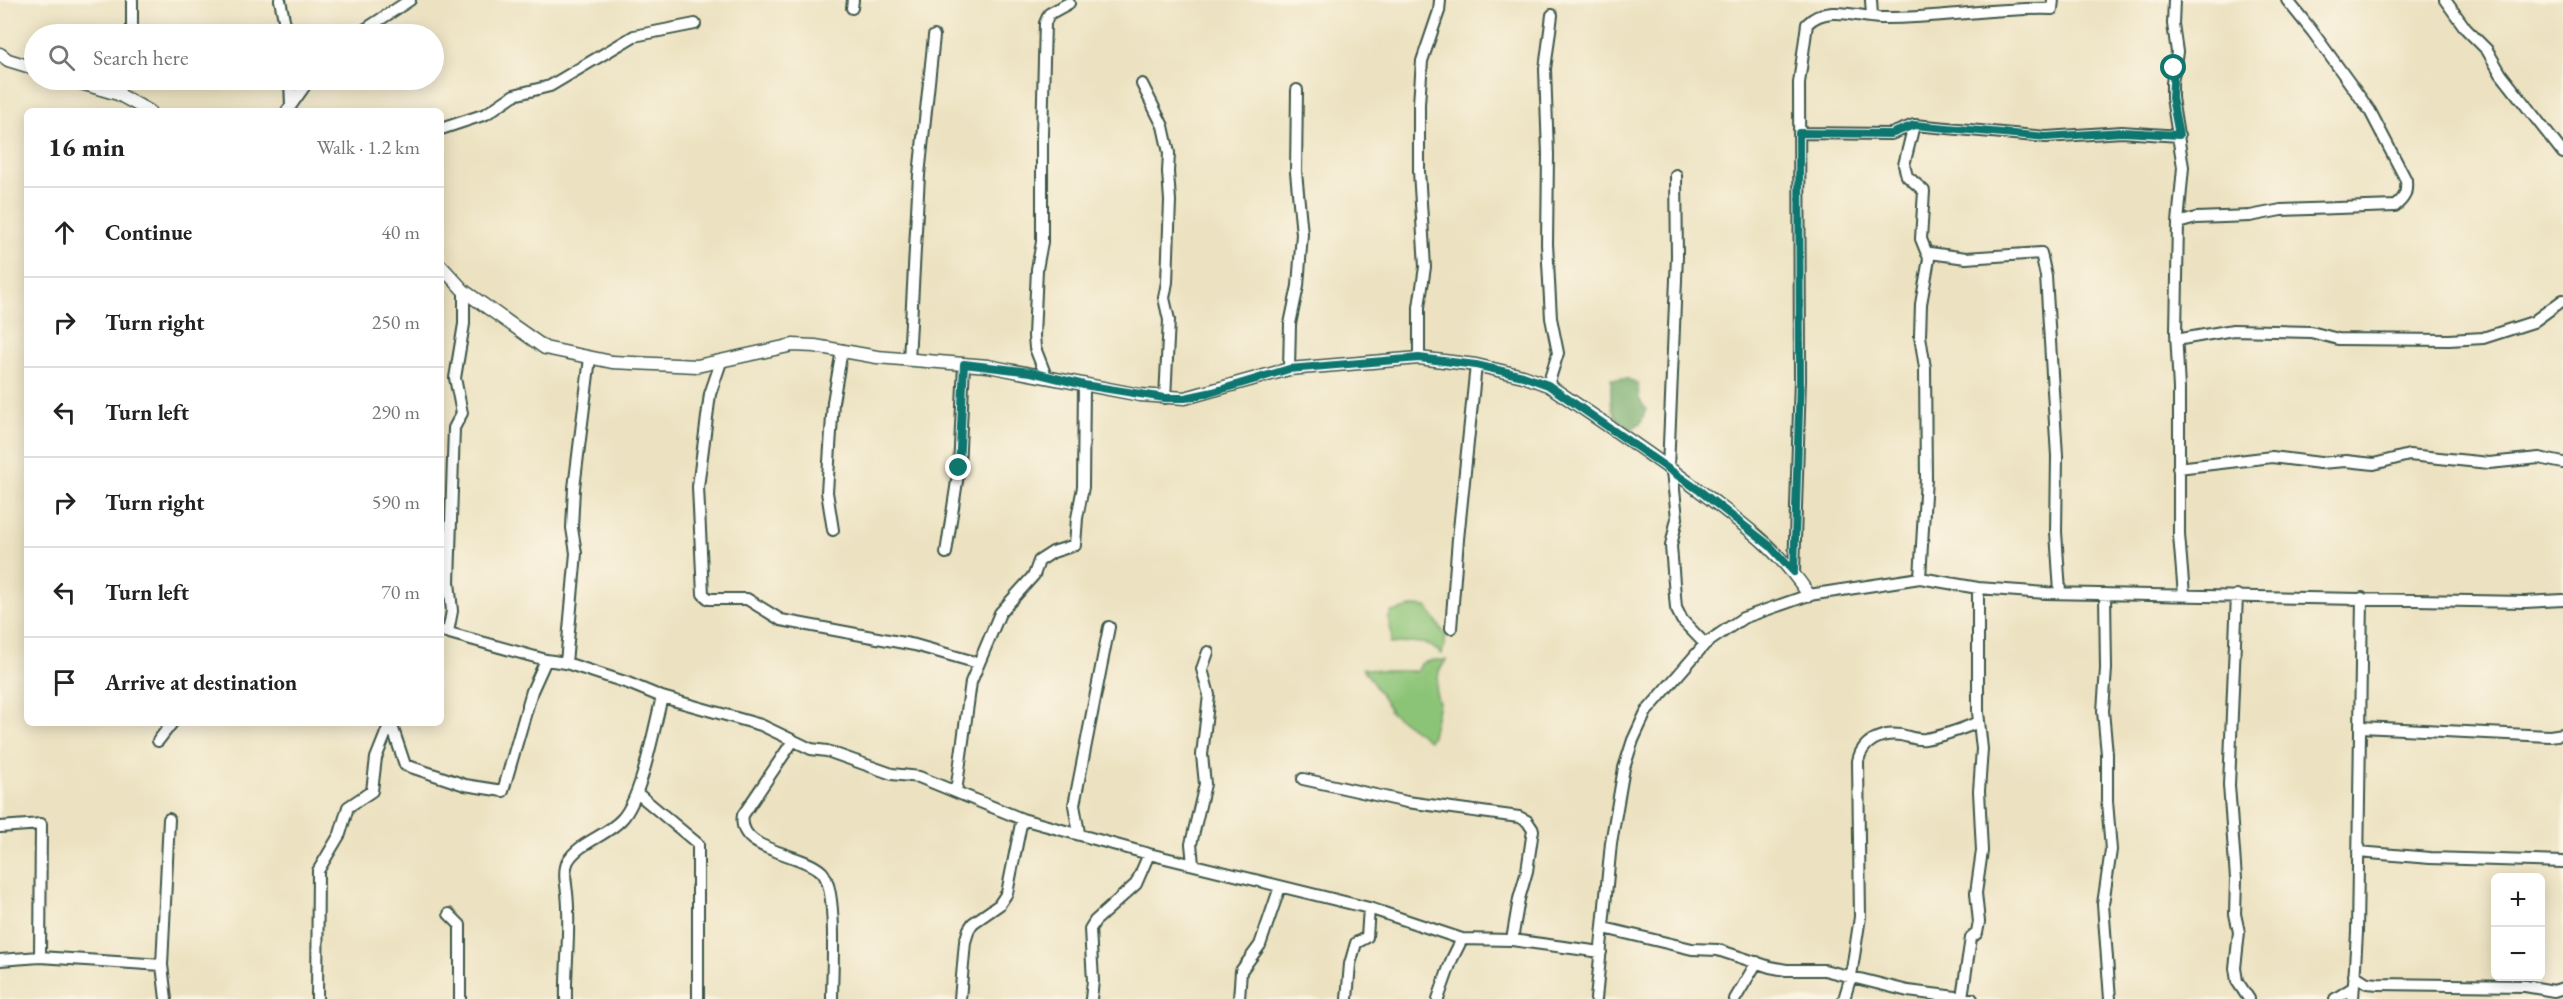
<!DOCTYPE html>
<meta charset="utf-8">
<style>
body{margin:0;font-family:"EB Garamond",serif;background:#f6f6f6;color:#222}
.controls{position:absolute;right:18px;bottom:18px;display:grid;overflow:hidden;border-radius:9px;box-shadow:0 3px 15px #0003}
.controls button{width:54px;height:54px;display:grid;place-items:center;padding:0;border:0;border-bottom:2px solid #e0e0e0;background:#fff;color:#222;font:30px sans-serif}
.stop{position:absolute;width:18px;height:18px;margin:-14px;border:4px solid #0f766e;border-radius:50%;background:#fff}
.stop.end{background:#0f766e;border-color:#fff;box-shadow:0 2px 6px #0008}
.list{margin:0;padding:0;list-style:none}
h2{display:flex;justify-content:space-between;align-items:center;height:78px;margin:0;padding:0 24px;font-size:26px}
h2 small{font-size:20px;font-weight:400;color:#767676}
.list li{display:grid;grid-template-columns:39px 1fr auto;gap:18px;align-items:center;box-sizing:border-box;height:90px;padding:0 24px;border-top:2px solid #e0e0e0}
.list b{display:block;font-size:22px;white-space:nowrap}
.list em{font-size:20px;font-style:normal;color:#767676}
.icon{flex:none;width:33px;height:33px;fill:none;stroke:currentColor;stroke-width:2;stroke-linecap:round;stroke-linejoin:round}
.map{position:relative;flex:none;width:2563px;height:999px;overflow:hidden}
.search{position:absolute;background:#fff;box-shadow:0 3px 15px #0003;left:24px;top:24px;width:420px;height:66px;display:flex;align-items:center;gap:15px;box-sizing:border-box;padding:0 21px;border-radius:33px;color:#767676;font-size:22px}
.panel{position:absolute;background:#fff;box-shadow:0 3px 15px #0003;left:24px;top:108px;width:420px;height:618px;border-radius:9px}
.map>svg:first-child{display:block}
</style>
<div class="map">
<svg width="2563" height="999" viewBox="0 0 2563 999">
<rect width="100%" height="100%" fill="#fcf5e5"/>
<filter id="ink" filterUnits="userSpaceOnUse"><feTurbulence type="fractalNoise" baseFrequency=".0167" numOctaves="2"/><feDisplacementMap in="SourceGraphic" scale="12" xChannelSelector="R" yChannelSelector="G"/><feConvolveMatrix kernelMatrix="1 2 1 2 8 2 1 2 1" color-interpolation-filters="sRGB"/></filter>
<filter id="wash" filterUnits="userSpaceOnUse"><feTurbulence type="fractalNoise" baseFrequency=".008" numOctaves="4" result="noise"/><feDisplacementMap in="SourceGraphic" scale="24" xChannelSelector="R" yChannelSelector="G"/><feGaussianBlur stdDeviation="1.35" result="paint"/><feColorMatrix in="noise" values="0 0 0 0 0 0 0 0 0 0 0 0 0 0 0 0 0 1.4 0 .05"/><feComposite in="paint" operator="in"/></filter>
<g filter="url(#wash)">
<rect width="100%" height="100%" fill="#ece2c1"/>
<!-- green -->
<path fill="#8cc477" stroke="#568056" stroke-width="1.5" d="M1416,606L1427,607L1446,636L1442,654L1428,644L1410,642L1390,644L1392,635L1388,619L1392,612Z
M1434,660H1446L1439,671L1436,693L1439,703L1432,736L1429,740L1389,711L1390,709L1363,668L1380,671H1417L1422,663Z"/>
<!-- forest -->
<path fill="#71aa68" stroke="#48744e" stroke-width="1.5" d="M1611,379H1628L1638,384L1639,399L1646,409L1641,422L1632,429C1607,415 1611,405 1611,379Z"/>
</g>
<g filter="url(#ink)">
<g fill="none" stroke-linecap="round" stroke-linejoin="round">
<defs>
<path id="minor" d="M280,0L287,34
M1871,0L1872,16
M2174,0L2173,24L2177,52L2172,83V98L2183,167L2178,223L2176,332L2179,389V535L2184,595
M2445,0L2466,29L2487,50L2501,74L2563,153
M852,8L853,0
M132,34V0
M358,34L410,0
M290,80L291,106
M1142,84L1163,126L1169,153L1168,172L1170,201L1167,282L1164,298L1169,320L1165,398
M118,94L123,80
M287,111L309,80
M1914,125L1904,165L1907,176L1924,191L1921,239L1927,254L1930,253L1921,304L1920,336L1925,368L1926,478L1920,578
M441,129L486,114L514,95L550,86L634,36L695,24
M1799,133L1891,134L1914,125L2046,137L2122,132L2179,136
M2178,223L2196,218L2250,216L2281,210L2395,206C2405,198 2407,193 2406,180L2370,111L2312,31L2287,0
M1930,253L1966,258L2041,253L2046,276L2057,456L2056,532L2060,592
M2176,340L2233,330L2311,332L2338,339L2449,340L2483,338L2533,322L2563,300
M1419,358V307L1425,267L1419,171V104L1422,61L1439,11L1440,0
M909,360L919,175L934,36
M721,362L710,394L698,487L703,594L709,599H747L781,620L915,645L978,663
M1289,369L1290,324L1298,286L1302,234L1296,172L1297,90
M1046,376L1035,348L1034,336L1037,269L1042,242V135L1045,23L1049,14L1069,3
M1548,385L1558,353L1551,318L1547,244L1548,154L1545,69L1552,15
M1668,468L1677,256L1676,175
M2178,468L2272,457L2320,463L2346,461L2374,464L2409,455L2489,463L2539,458L2563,463
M1672,471L1677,518L1671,546L1676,608L1682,620L1705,644
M833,530L827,492L833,402L842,350
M946,553L959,468L964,364
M1794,572L1800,379L1799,83L1807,24C1827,4 1856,17 1881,18C1939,19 1995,7 2052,9L2053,0
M2105,594L2106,669L2103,711L2107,754V801L2111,850L2103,904L2110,999
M2237,595L2229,785L2236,879L2235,914L2239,932L2235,968L2237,981L2249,999
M1451,628L1458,539L1476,365
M442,631L546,660
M448,632L452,611L449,582L454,428L462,413L455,378L464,324V291
M566,663L576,553L572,528L574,488L590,358
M391,723L405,765L465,785L503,791L532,691L546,660L566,663L628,683L662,697L761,725L811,749L827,751L892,774L919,777L1022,819L1149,854L1369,908L1462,939L1512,940L1601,952
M2361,727L2550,736L2563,734
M158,741L172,723
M793,741L743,815C736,852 801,852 822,872C838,889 832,973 832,999
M1303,779L1407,802L1519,817L1527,821L1533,830L1527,871L1519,899L1512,940
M956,792L971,682L1000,613L1034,575L1039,561L1053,552L1075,545L1077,518L1083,487L1084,385
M637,793L698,844V999
M0,827L41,824L40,957
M1079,833L1074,805L1109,627
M2358,852L2430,858L2563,862
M1193,864L1191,844L1205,784L1202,755L1209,695L1202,669L1208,652
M449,914L460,925V999
M1604,928L1692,949L1718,950L1770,967L1786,970H1824L1908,991L1972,999
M0,960L40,957L162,965L166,999
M162,965L169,819
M2354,975L2367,983L2378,984L2525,986L2554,991L2563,988
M1962,997L1971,938L1977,933L1979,922L1976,893L1982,851L1979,791L1982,749L1978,712V588
M317,999L318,871L340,834L348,807L372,791L376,758L390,723
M566,999C565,964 571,929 567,893C566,883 563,871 568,861C579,842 607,836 622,819C642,797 654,728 662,697
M960,999L965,942L969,929L973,923L999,905L1007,893L1022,819
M1091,999L1093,981L1090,929L1095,921L1136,884L1149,854
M1239,999L1241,971L1260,945L1280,887
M1347,999L1350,964L1356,943L1367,937L1369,908
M1438,999L1452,959L1462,939
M1596,999L1611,843L1624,768L1633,740L1646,712L1705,644L1743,618L1809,595L1920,578L1978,588L2046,593L2525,602L2563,600
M1735,999L1757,962
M1844,999L1851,976L1860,917L1858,761C1862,741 1882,732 1901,735C1910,737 1916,740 1925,739C1944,736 1962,729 1979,722
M2335,999L2354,987
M2353,999L2357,933L2362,598"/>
<path id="tertiary" d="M0,54L8,60L34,68
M71,80L118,94L149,111
M441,266L464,291L545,348L612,362L697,366L793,345L815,346L877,357L988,366L1140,395L1185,398L1289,369L1419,358L1476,365L1523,376L1548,385C1603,422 1659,459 1712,500C1753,532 1780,552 1809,595"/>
</defs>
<!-- minor casing -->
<use href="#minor" stroke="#3e5649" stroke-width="14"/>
<!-- tertiary casing -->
<use href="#tertiary" stroke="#3e5649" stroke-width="15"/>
<!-- minor -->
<use href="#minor" stroke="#fff" stroke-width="10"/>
<!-- tertiary -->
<use href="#tertiary" stroke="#fff" stroke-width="12"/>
</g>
</g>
<g fill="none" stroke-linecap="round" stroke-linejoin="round" filter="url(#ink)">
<!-- route -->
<path stroke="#0f766e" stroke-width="8" d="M959,468L964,364L1031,372L1084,385L1165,398H1185L1213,392L1289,369L1419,358L1476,365L1523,376L1548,385L1700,491L1770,546L1794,572L1800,379L1799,133L1891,134L1914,125L2046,137L2122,132L2179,135L2172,98L2174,68"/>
</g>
</svg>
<div class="controls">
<button>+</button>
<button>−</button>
</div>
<div class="stop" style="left:2174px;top:68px"></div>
<div class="stop end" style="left:959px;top:468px"></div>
<div class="search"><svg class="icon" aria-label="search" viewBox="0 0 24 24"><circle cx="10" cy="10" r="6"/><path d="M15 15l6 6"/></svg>Search here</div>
<section class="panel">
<h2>16 min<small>Walk · 1.2 km</small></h2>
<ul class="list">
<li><svg class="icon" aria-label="ahead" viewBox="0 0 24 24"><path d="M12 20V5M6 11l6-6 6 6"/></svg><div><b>Continue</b></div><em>40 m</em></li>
<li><svg class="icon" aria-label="right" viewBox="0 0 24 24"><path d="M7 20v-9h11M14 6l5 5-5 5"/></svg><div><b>Turn right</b></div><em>250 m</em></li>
<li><svg class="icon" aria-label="left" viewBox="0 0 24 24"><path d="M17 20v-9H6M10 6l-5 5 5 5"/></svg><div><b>Turn left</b></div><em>290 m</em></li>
<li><svg class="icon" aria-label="right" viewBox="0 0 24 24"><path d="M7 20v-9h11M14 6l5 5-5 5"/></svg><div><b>Turn right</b></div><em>590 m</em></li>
<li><svg class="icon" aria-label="left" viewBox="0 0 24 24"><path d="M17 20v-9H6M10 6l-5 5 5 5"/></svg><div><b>Turn left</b></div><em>70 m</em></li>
<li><svg class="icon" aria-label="arrive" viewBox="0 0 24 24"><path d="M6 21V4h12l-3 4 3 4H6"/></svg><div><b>Arrive at destination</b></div></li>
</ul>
</section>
</div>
